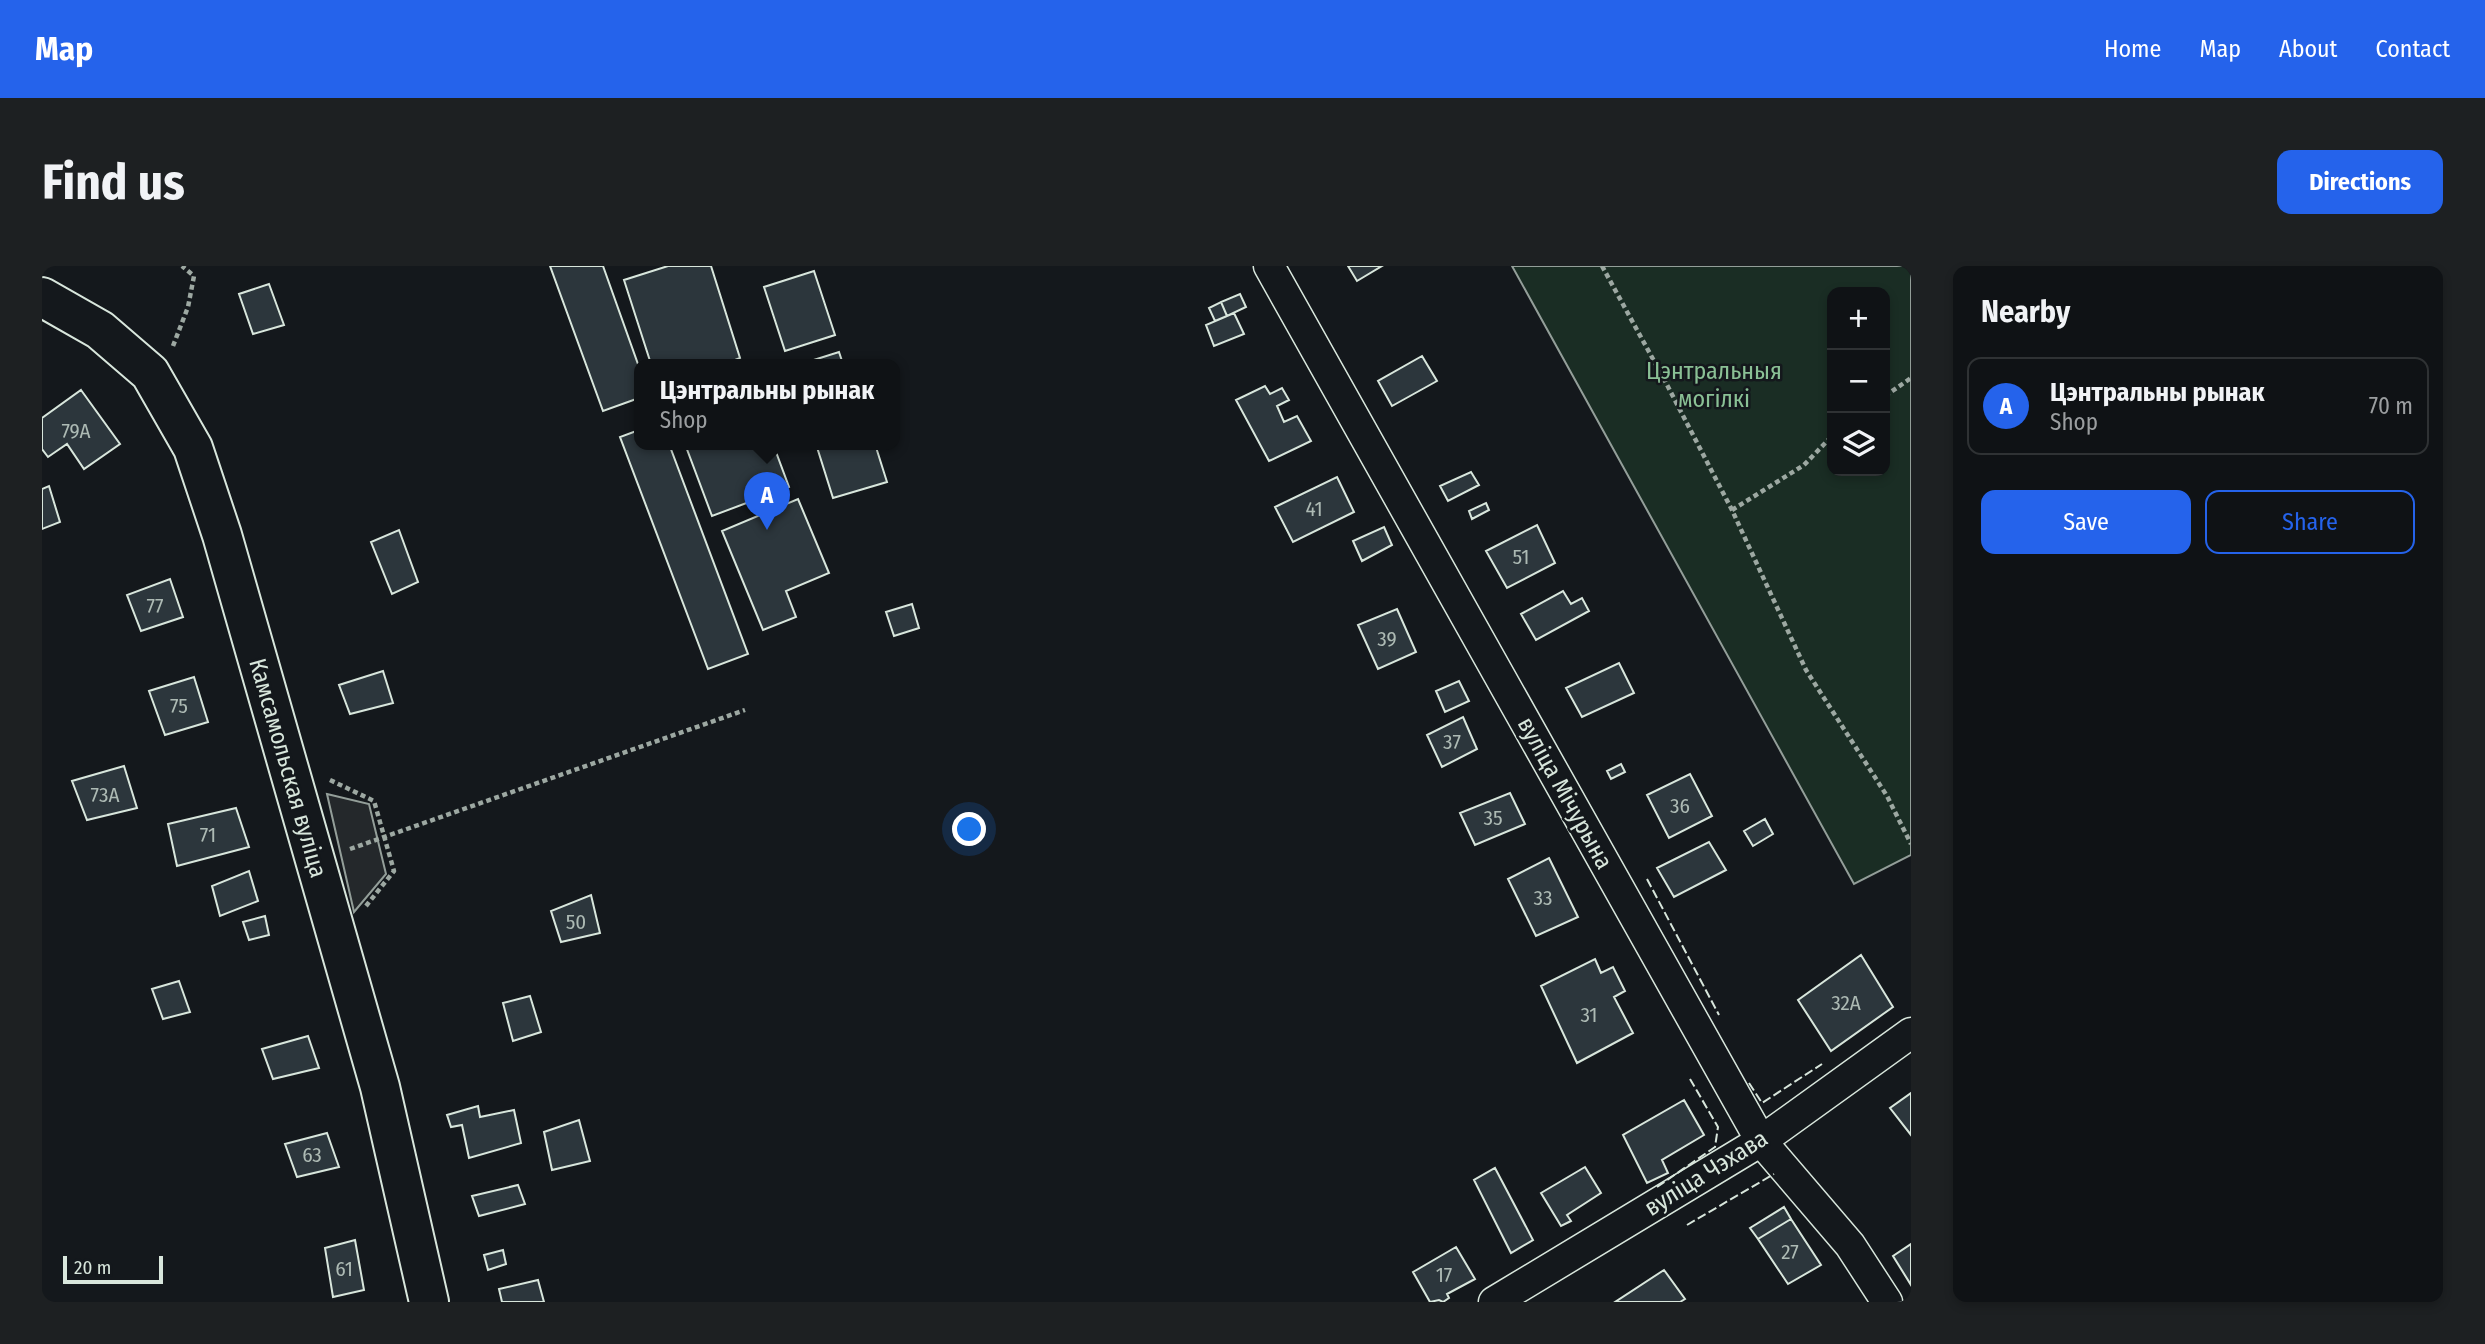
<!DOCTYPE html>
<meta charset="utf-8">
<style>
body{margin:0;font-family:"Fira Sans Condensed",sans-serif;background:#1d2022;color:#f1f3f6}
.controls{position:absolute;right:21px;top:21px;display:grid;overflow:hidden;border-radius:14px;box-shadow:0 4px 10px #0003}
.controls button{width:63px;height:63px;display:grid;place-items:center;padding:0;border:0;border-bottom:2px solid #2f3234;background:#0f1215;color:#f1f3f6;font:35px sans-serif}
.scale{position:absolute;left:21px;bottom:18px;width:100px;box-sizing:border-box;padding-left:7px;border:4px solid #d8e6dc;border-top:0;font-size:19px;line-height:24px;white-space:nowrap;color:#d8e6dc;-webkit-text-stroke:5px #14181c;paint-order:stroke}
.you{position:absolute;left:928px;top:564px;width:24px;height:24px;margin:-18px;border:5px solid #fff;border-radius:50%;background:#1a73e8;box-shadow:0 0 0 10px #1a73e833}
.badge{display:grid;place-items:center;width:46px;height:46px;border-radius:50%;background:#2563eb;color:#fff;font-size:23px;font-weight:700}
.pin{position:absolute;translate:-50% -58px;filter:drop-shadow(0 2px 4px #0008)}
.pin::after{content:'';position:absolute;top:37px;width:24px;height:21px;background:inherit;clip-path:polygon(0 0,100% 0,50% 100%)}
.popup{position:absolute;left:592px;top:93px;width:266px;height:91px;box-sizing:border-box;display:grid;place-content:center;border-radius:14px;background:#0f1215;filter:drop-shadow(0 2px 5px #0005);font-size:23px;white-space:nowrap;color:#9b9ea0}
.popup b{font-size:26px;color:#f1f3f6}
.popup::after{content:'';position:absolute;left:50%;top:100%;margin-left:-14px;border:14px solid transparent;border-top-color:#0f1215}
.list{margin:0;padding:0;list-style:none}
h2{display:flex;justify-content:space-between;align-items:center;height:91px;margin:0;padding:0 28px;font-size:30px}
h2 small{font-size:23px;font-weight:400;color:#9b9ea0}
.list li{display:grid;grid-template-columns:46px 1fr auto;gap:21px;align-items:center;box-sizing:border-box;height:98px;margin:0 14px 14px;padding:0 14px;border:2px solid #2f3234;border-radius:14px}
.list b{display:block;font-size:26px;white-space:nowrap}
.list p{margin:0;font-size:23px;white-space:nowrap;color:#9b9ea0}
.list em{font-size:23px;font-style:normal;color:#9b9ea0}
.actions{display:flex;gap:14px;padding:21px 28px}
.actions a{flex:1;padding:16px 0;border:2px solid #2563eb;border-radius:14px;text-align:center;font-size:24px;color:#2563eb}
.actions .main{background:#2563eb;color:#fff}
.icon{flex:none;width:38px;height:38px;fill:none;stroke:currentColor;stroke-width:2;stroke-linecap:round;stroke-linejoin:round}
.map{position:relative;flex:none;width:1869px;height:1036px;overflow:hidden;border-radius:14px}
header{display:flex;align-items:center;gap:42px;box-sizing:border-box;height:98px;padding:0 35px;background:#2563eb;color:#fff}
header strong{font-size:33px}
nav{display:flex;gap:38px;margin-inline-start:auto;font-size:24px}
.intro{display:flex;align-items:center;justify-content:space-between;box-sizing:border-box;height:168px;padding:0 42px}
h1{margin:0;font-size:49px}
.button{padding:18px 32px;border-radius:14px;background:#2563eb;color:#fff;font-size:24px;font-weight:700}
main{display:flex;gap:42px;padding:0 42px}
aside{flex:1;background:#0f1215;border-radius:14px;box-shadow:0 4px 10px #0003}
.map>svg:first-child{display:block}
</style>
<header>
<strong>Map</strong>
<nav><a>Home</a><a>Map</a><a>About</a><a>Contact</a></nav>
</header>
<div class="intro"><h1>Find us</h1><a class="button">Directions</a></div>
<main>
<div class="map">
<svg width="1869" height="1036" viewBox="0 0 1869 1036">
<rect width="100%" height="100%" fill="#14181c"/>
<!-- green -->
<path fill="#1a2d24" stroke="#939e99" stroke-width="2" fill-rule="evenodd" d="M1470,0H1869V589L1812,618ZM1790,26H1843V205H1790Z"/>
<!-- parking -->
<path fill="#24282b" stroke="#939e99" stroke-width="2" d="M285,528L327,538L344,608L312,646Z"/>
<!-- building -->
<path fill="#2c363c" stroke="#d8e6dc" stroke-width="2" d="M508,0H561L597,101V132L561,145Z
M626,0H669L698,92L683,98H609L582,14Z
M1306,0H1340L1315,15Z
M772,5L793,69L743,85L722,21Z
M227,18L242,59L211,68L197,28Z
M1198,28L1204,41L1185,50L1179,36Z
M1179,36L1185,50L1173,55L1167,42Z
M1192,47L1202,68L1172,80L1164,59Z
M797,86L801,98H759Z
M1380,90L1395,115L1350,140L1336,115Z
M1223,120L1228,128L1240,122L1247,134L1235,140L1242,156L1255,150L1269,175L1227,195L1194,134Z
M39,124L78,178L42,203L25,178L6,191L0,183V152Z
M597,164V178H627L706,388L666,403L578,171Z
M643,178H731L747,221L670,250Z
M774,178H833L845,216L791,232Z
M1429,206L1437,219L1406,235L1398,220Z
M1295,211L1312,246L1251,276L1233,241Z
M7,220L18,256L0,263V223Z
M756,233L787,307L744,325L754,351L721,364L680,265Z
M1444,237L1447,244L1430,253L1427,245Z
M1495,259L1513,297L1465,322L1444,285Z
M1342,261L1350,279L1320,295L1311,275Z
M357,264L376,316L350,328L329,276Z
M128,313L141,351L99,365L85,329Z
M1521,325L1529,338L1540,332L1547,345L1494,374L1479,348Z
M870,338L877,362L852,370L844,346Z
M1355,343L1374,386L1336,403L1316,359Z
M1577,397L1592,427L1540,451L1524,422Z
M341,405L351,437L308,448L297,419Z
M152,411L166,456L123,469L107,425Z
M1417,415L1427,435L1403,446L1394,425Z
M1421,451L1435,483L1400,501L1385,469Z
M1579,498L1583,506L1569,513L1565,505Z
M82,500L95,542L45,554L30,515Z
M1648,508L1670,550L1627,572L1605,529Z
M1468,527L1483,558L1433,579L1418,547Z
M194,542L207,581L135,600L126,558Z
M1723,553L1731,568L1711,580L1702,565Z
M1667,576L1684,604L1632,631L1615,602Z
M1507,592L1536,651L1494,670L1466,613Z
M207,605L216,635L178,650L170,620Z
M549,629L558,667L519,676L509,645Z
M223,650L227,669L207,674L201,656Z
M1819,689L1851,741L1789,785L1756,734Z
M1553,693L1559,707L1571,701L1583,725L1572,731L1591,767L1535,797L1499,720Z
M137,715L148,746L121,753L110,723Z
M488,730L499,766L471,775L461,737Z
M266,770L277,802L231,813L220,783Z
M1869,827V869L1848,842Z
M1642,834L1662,869L1620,894L1626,907L1605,917L1581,869Z
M436,840L438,851L472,844L479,877L427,892L420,859L409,861L405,849Z
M537,854L548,895L510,904L502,866Z
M285,867L297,901L255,911L243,878Z
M1543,901L1559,927L1525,949L1529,955L1519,960L1499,927Z
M1453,902L1491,974L1469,987L1432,914Z
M476,919L483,938L437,950L430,930Z
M1742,941L1749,953L1716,973L1708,962Z
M1749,953L1779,999L1746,1018L1716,973Z
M313,974L322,1024L291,1031L283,982Z
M1869,978V1019L1851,990Z
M1414,981L1433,1013L1405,1028L1407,1032L1401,1036L1397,1034L1388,1036L1371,1006Z
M461,984L464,998L446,1004L442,989Z
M1622,1004L1643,1033L1638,1036H1573Z
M496,1014L502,1036H460L457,1023Z"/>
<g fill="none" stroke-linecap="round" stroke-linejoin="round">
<defs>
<path id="minor" d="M1227,0L1719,875L1808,979L1845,1036
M1452,1036L1719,875L1869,767"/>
<path id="secondary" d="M0,31L58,64L108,107L151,182L180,269L338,821L387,1036"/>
</defs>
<!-- minor casing -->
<use href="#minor" stroke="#d8e6dc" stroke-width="33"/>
<!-- secondary casing -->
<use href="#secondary" stroke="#d8e6dc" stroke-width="42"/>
<!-- path -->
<path stroke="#9da8a2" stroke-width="4.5" stroke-dasharray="5 3.5" stroke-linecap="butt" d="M1560,0L1623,115L1690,244L1764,404L1845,530L1869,578
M131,80L146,41L152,10L140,0
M1843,130L1869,112
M1690,244L1762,199L1790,170
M288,514L332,535L352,605L324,640
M308,583L703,444"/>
<!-- minor -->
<use href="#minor" stroke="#14181c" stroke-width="30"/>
<!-- secondary -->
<use href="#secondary" stroke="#14181c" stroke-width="38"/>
<!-- fence -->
<path stroke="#d8e6dc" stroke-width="2" stroke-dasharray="9 3.5" stroke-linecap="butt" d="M1605,613L1677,749
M1707,817L1720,837L1780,798
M1615,921L1673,881L1676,861L1648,813
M1645,959L1732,908"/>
</g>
<g text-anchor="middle" stroke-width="5" stroke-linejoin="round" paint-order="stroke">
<!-- number labels -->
<g font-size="21" fill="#adbab4">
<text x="34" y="172">79А</text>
<text x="1272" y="250">41</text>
<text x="1479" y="298">51</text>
<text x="113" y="347">77</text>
<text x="1345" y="380">39</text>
<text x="137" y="447">75</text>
<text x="1410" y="483">37</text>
<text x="63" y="536">73А</text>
<text x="1638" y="547">36</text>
<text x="1451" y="559">35</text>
<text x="166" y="576">71</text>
<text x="1501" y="639">33</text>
<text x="534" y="663">50</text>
<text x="1804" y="744">32А</text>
<text x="1547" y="756">31</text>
<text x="270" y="896">63</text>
<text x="1748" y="993">27</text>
<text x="302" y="1010">61</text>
<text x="1402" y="1016">17</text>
</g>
<!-- park labels -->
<g font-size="24" fill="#8ac095" stroke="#14181c">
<text x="1672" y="113">Цэнтральныя<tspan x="1672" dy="28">могілкі</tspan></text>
</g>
<!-- street labels -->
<g font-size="24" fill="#d8e6dc" stroke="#14181c">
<text transform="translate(246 502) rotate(74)" y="8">Камсамольская вуліца</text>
<text transform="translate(1523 527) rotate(61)" y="8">вуліца Мічурына</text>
<text transform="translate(1664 907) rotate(-32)" y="8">вуліца Чэхава</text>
</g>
</g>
</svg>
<div class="controls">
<button>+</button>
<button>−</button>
<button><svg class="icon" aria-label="layers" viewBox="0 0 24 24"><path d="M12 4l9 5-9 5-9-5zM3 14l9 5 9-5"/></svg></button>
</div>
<div class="scale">20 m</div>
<div class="you"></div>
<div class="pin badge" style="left:725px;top:264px">A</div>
<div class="popup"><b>Цэнтральны рынак</b>Shop</div>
</div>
<aside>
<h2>Nearby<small></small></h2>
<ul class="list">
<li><span class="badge">A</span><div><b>Цэнтральны рынак</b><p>Shop</p></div><em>70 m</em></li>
</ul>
<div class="actions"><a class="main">Save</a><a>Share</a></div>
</aside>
</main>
